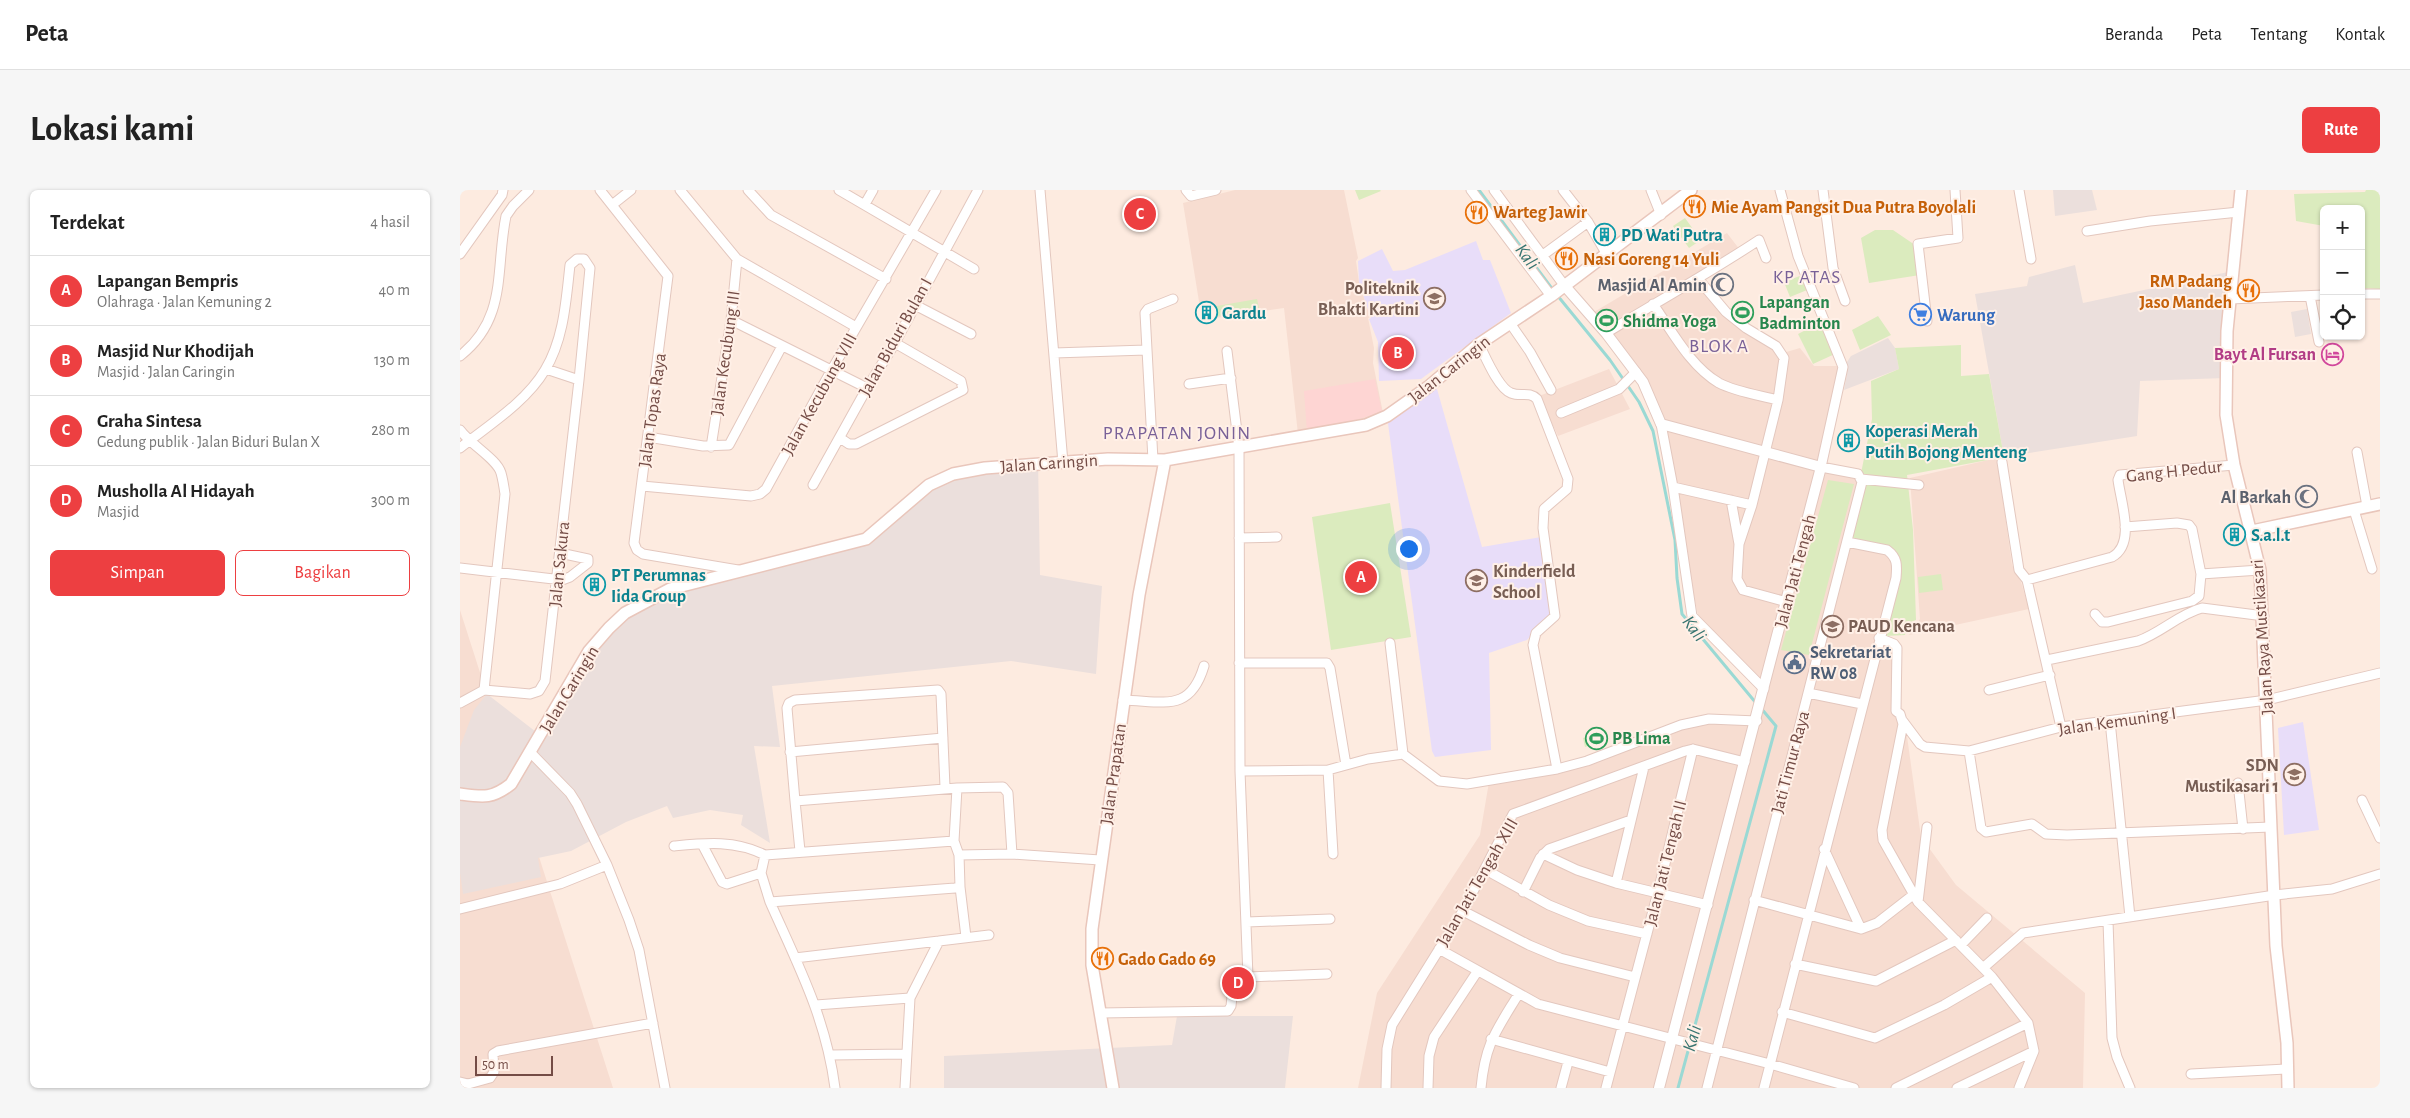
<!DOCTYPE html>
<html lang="id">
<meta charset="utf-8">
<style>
body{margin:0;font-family:"Alegreya Sans",sans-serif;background:#f6f6f6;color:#222}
.controls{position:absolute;right:15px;top:15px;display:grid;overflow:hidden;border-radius:8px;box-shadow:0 1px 4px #0004}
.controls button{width:45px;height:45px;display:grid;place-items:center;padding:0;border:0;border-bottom:1px solid #e0e0e0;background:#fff;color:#222;font:25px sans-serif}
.scale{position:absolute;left:15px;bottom:12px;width:78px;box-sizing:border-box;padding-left:5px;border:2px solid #744c46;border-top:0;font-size:14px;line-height:18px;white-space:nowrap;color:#744c46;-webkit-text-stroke:4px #fff0e7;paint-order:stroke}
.you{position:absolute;left:948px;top:358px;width:18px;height:18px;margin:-12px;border:4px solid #fff;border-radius:50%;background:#1a73e8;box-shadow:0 0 0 8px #1a73e833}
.badge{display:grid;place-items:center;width:32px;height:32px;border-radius:50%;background:#ed3f41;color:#fff;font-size:16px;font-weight:700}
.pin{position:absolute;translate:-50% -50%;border:2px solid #fff;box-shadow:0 1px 5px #0006}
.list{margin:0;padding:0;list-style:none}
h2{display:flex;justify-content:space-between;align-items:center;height:65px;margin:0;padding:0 20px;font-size:21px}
h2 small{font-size:16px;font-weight:400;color:#767676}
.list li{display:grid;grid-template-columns:32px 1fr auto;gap:15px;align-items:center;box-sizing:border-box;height:70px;padding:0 20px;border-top:1px solid #e0e0e0}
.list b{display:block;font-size:19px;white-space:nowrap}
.list p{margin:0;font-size:16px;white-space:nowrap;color:#767676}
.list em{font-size:16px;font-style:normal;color:#767676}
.actions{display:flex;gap:10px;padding:15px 20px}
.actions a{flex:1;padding:11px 0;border:1px solid #ed3f41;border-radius:8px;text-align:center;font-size:18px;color:#ed3f41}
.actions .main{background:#ed3f41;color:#fff}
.icon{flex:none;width:28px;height:28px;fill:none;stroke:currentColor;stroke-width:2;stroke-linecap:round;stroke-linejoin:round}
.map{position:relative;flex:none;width:1920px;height:898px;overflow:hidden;border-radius:8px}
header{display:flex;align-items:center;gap:30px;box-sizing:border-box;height:70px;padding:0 25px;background:#fff;border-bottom:1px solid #e0e0e0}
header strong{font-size:24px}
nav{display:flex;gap:28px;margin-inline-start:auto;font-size:18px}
.intro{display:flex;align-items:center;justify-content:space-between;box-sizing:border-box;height:120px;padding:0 30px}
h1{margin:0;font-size:35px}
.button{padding:12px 22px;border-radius:8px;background:#ed3f41;color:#fff;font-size:18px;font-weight:700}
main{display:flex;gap:30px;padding:0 30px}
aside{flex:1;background:#fff;border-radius:8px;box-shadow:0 1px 4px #0004}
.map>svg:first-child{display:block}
</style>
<header>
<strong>Peta</strong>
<nav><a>Beranda</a><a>Peta</a><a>Tentang</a><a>Kontak</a></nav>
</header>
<div class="intro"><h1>Lokasi kami</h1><a class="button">Rute</a></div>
<main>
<aside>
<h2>Terdekat<small>4 hasil</small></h2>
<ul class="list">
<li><span class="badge">A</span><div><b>Lapangan Bempris</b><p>Olahraga · Jalan Kemuning 2</p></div><em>40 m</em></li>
<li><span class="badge">B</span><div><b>Masjid Nur Khodijah</b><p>Masjid · Jalan Caringin</p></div><em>130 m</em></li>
<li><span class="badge">C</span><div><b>Graha Sintesa</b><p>Gedung publik · Jalan Biduri Bulan X</p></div><em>280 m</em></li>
<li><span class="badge">D</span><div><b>Musholla Al Hidayah</b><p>Masjid</p></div><em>300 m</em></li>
</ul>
<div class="actions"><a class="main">Simpan</a><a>Bagikan</a></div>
</aside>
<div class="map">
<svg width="1920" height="898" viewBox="0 0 1920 898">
<rect width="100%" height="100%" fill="#fdebe0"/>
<!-- residential -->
<path fill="#f7ddd1" d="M775,0H884L898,68L896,71L899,92L910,127L908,128L914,158L913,173L923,223L883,236L838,244L824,118L742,130L723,13Z
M1267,43L1280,60L1239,90L1255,111L1323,163L1340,158L1354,176H1387L1358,281L1401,289L1442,366L1419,448L1436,456L1437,523L1446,539L1461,647L1496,695L1625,803L1623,898H898L917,803L1020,645L1029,592L1102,577L1247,531L1297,530L1304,499L1238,426L1201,234L1182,195L1129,125Z
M1149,179L1170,219L1098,246L1079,206Z
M1537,268L1552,375L1561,392L1569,419L1449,445L1460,429L1450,288Z
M0,420L153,898H0Z"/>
<!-- commercial -->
<path fill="#fed5d3" d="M915,189L922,222L886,233L847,242L844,201Z"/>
<!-- industrial -->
<path fill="#ebdfdc" d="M1593,0H1632L1637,20L1595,26Z
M1615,75L1623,113L1773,81L1765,188L1680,191L1677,246L1544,267L1515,104L1567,96L1569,87Z
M1847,119L1851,144L1835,147L1831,122Z
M1428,148L1435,158L1439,179L1384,200L1387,184L1385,175L1391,166Z
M578,270L580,385L642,396L636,484L551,471L312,496L320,557L294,556L310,653L281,635L283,625L250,620L213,628L207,616L166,632L111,661L78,668L81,687L3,704L0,683V557L14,520L27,504L80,545L130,459L162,422L208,399L408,350L469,294Z
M717,826H833L825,898H484V866L712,855Z"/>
<!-- education -->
<path fill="#e8ddf9" d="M1016,51L1023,70H1030L1051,123L961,189L919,191L918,152L909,129L911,128L899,93L898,71L922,59L933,81L945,80Z
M975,192L1022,357L1081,347L1090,424L1067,450L1029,463L1031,560L975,567L972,561L927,226Z
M1843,532L1859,640L1824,645L1818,538Z"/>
<!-- green -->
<path fill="#dbebbe" d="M895,0H920L921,1L899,10Z
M1906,0H1920V99L1901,98V19H1864V36L1836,31L1834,4L1905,2Z
M1225,28L1241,50L1229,58L1213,36Z
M1415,40H1433L1455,55L1460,85L1409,93L1401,48Z
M1345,84L1352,98L1330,107L1324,92Z
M797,109L799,118L753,127L751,117Z
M1287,111L1294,127L1286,133L1270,119Z
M1418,126L1431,145L1400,160L1392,140Z
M1363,131L1377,163L1353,174L1338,144Z
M1501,155V186L1529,184L1544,267L1447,285L1453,340L1456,430L1448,433L1445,445L1425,446L1436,369L1432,363L1387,352L1412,229L1411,191L1439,179L1435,158Z
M1368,290L1394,294L1349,465L1321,460Z
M930,313L951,447L871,460L852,327Z
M1481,384L1483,400L1459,403L1458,387Z
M1146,540L1148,549L1125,557L1123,548Z"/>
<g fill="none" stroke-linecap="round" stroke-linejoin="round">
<!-- stream -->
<path stroke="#9ad9d4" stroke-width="3" d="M1019,0L1093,100
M1097,105L1150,170L1179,212L1193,241L1215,350L1217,388L1222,424L1296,513
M1218,898L1316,536L1300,517"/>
<defs>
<path id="minor" d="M140,0L208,86L174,353L177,360L183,364L278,380
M220,0L277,69L396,137
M288,0L311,25L426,89
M379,0L514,79
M580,0L603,273
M726,0L731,6L756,0
M1011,0L1091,106
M1034,0L1104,95
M1103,0L1128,32L1146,63
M1191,0L1201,25
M1363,0L1373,78L1385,111
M1559,0L1571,69
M405,14L413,0
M152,15L171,0
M1627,41L1690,31L1779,22
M0,64L42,5L43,0
M1083,65L1128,32
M1239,90L1266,122L1286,138L1316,156L1324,168L1318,210L1292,315L1279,354L1277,389L1283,400L1327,412
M1901,104H1920
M1850,106L1859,152
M1770,109L1864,105
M1193,114C1212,141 1230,176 1259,193C1276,202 1299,205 1318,210
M455,115L511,144
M271,130L407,198
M1467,131L1458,54L1498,48L1495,0
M1050,133L1070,162L1091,200
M1146,143C1197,112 1249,83 1299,50L1306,68
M1019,154C1025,166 1038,198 1051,203C1061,207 1069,201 1077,209L1108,289L1107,299L1084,319L1083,338L1095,426L1076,443L1073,455L1097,579
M594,163L686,160
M0,166C48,128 35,80 46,26L53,16L69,0
M729,194L771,188
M1101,223L1159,199L1176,182
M1201,234L1213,297L1232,426L1304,499
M0,240C11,255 37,269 41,283C43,290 44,297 45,304L24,500
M188,247L243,256L269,255L322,156
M380,248L389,254H396L503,200L501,191L435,153
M251,257L271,130L277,69
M0,258C29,235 66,212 85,180C104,149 106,110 110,75L117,69H124L130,78L119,190L86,179
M1897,262L1907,316
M693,270L685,123L688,119L713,109
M1542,272L1559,380L1567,390L1601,537
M1401,289L1459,295
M353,295L407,198L435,153L518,0
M182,296L291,306L300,304L306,299L371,181L476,0
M1213,297L1292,315
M1271,310L1279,354
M1894,320L1912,379
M1665,337L1717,333L1729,335L1732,339L1741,384
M779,348L817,347
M0,378L102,390L110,387L128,373V369L100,363
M1567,390L1652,367C1676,354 1661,313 1658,290L1660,285L1774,275
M1635,424L1642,432H1648L1732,411L1739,406L1741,384L1800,380
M1419,448L1434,454L1437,458L1436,521L1440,524L1443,534L1422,640L1423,650L1458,712L1532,787L1568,833L1574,861L1559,898
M930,453L943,564
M1587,470L1678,451C1701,443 1719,424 1742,418L1804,426
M779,473H867L870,478L886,575
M24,500L70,504L79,501L85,491L119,190
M1529,500L1590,485
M1348,503L1402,514
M663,510C704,511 730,523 744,476
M0,513L24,500
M1442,530L1460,554L1465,557L1509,561L1601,537L1807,510L1920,483
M1650,531L1670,727
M1509,561L1521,638L1526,642L1572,634L1586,644L1607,645L1811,637
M330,562L483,548
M71,563L110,603L117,614L147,675L169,730L179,760L205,898
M868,580L873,664
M780,581L868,580L908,569L943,564L979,591L1007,594L1097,579L1127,571L1221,535L1249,529L1297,531
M1778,593L1783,639
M1902,610L1920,648
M335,611L327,518L329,513L335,510L478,500L481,504L485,597
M494,651L497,598L543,597L548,603L552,664
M242,654L262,692L267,694L301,683L305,665L494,651L499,665L552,664L640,670
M214,656C246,653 275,650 305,665
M1364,659L1401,739
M340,661L335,611L497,598
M1083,664L1117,680L1156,693L1248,715
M1026,680L1089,715L1128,731L1187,744
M301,683L310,712L495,698L500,697L499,665
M1156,693L1184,577
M500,697L506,747
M1063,702L1080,668L1089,659L1171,630
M1294,710L1401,739L1417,733L1453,705
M310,712C338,775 366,828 375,898
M1458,712L1467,637
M0,719L100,694L147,675
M1003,721L1069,755L1100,768L1175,787
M1648,731L1652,848L1657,867L1670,898
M787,732L870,729
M1501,755L1527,728
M979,759L1078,814L1310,874L1394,898
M335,768L479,751
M1335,774L1416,791L1496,750
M1523,778L1563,743L1815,705L1872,699L1920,684
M788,787L867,784
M356,815L450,808
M1322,822L1415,848L1484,815L1532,787
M640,823L768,821L771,816L774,788L788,787L780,581L779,258L767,161
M1031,849L1150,882
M371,865L446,864
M1731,884L1826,879
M0,892L8,894L30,888L34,882L33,864L38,861L193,833
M445,898L450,808L479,751L529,745
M926,898L927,859L932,835L1003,721L1053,624L1225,561L1233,559L1285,572
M968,898L969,866L974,847L1017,782
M1021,898C1025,854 1036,841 1058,805
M1101,898L1108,872
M1146,898L1198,702L1233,559
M1247,898L1402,292L1398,284L1361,277L1383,177L1338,66L1320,0
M1304,898L1436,388C1437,376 1438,368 1427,360L1387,352
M1436,898L1568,833
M1497,898L1574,861"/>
<path id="tertiary" d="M1104,95L1146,143L1183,192L1201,234L1361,277L1199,898"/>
<path id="secondary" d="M1781,0L1767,141L1766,225L1774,275L1800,380L1816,756L1827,853L1828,898
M1792,341L1920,314
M0,604C23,607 32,609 51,594L129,461L149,438L165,423L210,399L406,349L469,295L493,284L525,278L648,269L705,270L906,235L927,226L968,197L1019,154L1091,106L1231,0
M653,898L632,775V739L679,405L705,270"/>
</defs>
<!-- minor casing -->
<use href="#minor" stroke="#e3c7be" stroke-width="11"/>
<!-- tertiary casing -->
<use href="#tertiary" stroke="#e3c7be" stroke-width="12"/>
<!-- secondary casing -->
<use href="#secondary" stroke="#e9c6bb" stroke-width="14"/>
<!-- minor -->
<use href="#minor" stroke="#fff" stroke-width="9"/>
<!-- tertiary -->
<use href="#tertiary" stroke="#fff" stroke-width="10"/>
<!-- secondary -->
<use href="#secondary" stroke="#fff" stroke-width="11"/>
</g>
<!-- icons -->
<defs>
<symbol id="restaurant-ring" viewBox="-11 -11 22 22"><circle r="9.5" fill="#fff0e7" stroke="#e8710a" stroke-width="1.5"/><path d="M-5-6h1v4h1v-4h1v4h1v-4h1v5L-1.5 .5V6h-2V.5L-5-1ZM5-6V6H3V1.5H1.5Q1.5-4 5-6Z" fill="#e8710a"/></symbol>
<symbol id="building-ring" viewBox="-11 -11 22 22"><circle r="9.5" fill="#fff0e7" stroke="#0f9aa8" stroke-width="1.5"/><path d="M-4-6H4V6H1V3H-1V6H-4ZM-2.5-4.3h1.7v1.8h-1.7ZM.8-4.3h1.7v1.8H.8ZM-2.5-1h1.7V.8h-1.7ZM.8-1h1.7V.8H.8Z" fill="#0f9aa8"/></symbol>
<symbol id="mosque-ring" viewBox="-11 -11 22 22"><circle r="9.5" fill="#fff0e7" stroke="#6b7280" stroke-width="1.5"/><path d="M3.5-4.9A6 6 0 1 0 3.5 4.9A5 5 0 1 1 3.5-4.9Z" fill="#6b7280"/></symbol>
<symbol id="school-ring" viewBox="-11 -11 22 22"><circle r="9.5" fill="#fff0e7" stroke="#8d6e63" stroke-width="1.5"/><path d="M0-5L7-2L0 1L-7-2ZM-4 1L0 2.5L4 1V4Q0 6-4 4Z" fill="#8d6e63"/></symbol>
<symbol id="stadium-ring" viewBox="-11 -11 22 22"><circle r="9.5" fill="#fff0e7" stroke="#2e9e5b" stroke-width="1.5"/><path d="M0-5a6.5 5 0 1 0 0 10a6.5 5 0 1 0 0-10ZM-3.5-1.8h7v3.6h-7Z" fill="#2e9e5b"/></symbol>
<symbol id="supermarket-ring" viewBox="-11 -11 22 22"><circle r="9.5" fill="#fff0e7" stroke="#3f7fe0" stroke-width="1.5"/><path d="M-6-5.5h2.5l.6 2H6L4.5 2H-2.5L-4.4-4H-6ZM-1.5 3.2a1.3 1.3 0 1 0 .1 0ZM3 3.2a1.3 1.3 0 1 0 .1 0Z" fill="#3f7fe0"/></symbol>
<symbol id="hotel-ring" viewBox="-11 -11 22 22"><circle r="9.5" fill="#fff0e7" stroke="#d1479c" stroke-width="1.5"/><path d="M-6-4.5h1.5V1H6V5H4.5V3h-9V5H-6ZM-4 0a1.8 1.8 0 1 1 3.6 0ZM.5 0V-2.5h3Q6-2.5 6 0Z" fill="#d1479c"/></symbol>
<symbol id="civic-ring" viewBox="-11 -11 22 22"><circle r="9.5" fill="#fff0e7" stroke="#5c6f8a" stroke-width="1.5"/><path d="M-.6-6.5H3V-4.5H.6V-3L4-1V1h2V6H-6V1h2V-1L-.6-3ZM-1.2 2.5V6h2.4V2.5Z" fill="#5c6f8a"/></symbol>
</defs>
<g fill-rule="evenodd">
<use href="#restaurant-ring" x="1222" y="4" width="25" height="25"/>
<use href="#restaurant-ring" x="1004" y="10" width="25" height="25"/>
<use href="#building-ring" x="1132" y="32" width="25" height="25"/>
<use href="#restaurant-ring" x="1094" y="56" width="25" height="25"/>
<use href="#mosque-ring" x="1250" y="82" width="25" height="25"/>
<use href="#restaurant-ring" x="1776" y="88" width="25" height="25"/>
<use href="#school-ring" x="962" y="96" width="25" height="25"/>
<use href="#stadium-ring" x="1270" y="110" width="25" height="25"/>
<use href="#building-ring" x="734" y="110" width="25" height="25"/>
<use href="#supermarket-ring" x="1448" y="112" width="25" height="25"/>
<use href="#stadium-ring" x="1134" y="118" width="25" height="25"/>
<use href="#hotel-ring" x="1860" y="152" width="25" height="25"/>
<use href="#building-ring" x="1376" y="238" width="25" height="25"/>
<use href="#mosque-ring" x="1834" y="294" width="25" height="25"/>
<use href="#building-ring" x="1762" y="332" width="25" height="25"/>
<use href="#school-ring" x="1004" y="378" width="25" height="25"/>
<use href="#building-ring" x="122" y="382" width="25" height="25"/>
<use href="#school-ring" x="1360" y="424" width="25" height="25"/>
<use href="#civic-ring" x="1322" y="460" width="25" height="25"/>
<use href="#stadium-ring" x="1124" y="536" width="25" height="25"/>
<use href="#school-ring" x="1822" y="572" width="25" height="25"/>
<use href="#restaurant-ring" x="630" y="756" width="25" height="25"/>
</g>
<g text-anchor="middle" stroke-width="4" stroke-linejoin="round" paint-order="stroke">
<!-- food labels -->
<g font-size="18" font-weight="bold" fill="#c56008" stroke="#fff0e7" text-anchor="start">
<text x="1251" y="23">Mie Ayam Pangsit Dua Putra Boyolali</text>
<text x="1033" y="28">Warteg Jawir</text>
<text x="1123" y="75">Nasi Goreng 14 Yuli</text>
<text x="1772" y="97" text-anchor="end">RM Padang<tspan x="1772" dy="21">Jaso Mandeh</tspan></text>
<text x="658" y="775">Gado Gado 69</text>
</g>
<!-- culture labels -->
<g font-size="18" font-weight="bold" fill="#0d838f" stroke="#fff0e7" text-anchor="start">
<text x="1161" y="51">PD Wati Putra</text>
<text x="762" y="129">Gardu</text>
<text x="1405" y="247">Koperasi Merah<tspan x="1405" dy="21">Putih Bojong Menteng</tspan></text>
<text x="1791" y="351">S.a.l.t</text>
<text x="151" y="391">PT Perumnas<tspan x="151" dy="21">Iida Group</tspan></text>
</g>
<!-- worship labels -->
<g font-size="18" font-weight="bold" fill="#5b616d" stroke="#fff0e7" text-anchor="end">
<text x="1247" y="101">Masjid Al Amin</text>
<text x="1831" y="313">Al Barkah</text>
</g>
<!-- education labels -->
<g font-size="18" font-weight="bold" fill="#785e54" stroke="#fff0e7" text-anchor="end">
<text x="959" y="104">Politeknik<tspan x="959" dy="21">Bhakti Kartini</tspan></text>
<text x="1033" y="387" text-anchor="start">Kinderfield<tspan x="1033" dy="21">School</tspan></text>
<text x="1388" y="442" text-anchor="start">PAUD Kencana</text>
<text x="1819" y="581">SDN<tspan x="1819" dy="21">Mustikasari 1</tspan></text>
</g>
<!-- leisure labels -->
<g font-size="18" font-weight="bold" fill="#27864d" stroke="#fff0e7" text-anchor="start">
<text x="1299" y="118">Lapangan<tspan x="1299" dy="21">Badminton</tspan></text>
<text x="1163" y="137">Shidma Yoga</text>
<text x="1152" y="554">PB Lima</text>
</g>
<!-- shop labels -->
<g font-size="18" font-weight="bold" fill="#366cbe" stroke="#fff0e7" text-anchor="start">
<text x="1477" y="131">Warung</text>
</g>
<!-- street labels -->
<g font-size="18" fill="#744c46" stroke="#fff0e7">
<text transform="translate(435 147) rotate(-61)" y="6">Jalan Biduri Bulan I</text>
<text transform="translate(265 163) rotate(-82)" y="6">Jalan Kecubung III</text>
<text transform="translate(989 179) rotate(-38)" y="6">Jalan Caringin</text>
<text transform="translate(359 204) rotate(-61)" y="6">Jalan Kecubung VIII</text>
<text transform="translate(192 220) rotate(-82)" y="6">Jalan Topas Raya</text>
<text transform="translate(589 273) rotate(-4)" y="6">Jalan Caringin</text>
<text transform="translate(1714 281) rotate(-6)" y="6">Gang H Pedur</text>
<text transform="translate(99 374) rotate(-84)" y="6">Jalan Sakura</text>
<text transform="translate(1335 381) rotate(-75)" y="6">Jalan Jati Tengah</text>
<text transform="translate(1802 447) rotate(-94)" y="6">Jalan Raya Mustikasari</text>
<text transform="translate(109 499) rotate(-59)" y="6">Jalan Caringin</text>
<text transform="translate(1657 531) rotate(-8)" y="6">Jalan Kemuning I</text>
<text transform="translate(1330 572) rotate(-75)" y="6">Jati Timur Raya</text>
<text transform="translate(653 584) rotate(-82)" y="6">Jalan Prapatan</text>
<text transform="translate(1205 673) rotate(-76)" y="6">Jalan Jati Tengah II</text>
<text transform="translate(1017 692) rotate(-60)" y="6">Jalan Jati Tengah XIII</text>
</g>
<!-- hotel labels -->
<g font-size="18" font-weight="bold" fill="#b23c85" stroke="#fff0e7" text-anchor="end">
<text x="1856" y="170">Bayt Al Fursan</text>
</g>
<!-- service labels -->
<g font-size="18" font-weight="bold" fill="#4e5e75" stroke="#fff0e7" text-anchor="start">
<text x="1350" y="468">Sekretariat<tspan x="1350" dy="21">RW 08</tspan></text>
</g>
<!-- water labels -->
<g font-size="19" font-style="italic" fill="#377470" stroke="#fff0e7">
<text transform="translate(1068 66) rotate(53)" y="7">Kali</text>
<text transform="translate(1235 438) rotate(53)" y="7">Kali</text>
<text transform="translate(1231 848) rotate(-75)" y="7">Kali</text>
</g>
<!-- neighbourhood labels -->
<g font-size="19" letter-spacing="1" fill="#796198" stroke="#fff0e7">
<text x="1347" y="93">KP ATAS</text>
<text x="1259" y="162">BLOK A</text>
<text x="717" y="249">PRAPATAN JONIN</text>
</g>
</g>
</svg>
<div class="controls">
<button>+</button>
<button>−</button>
<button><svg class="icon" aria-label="locate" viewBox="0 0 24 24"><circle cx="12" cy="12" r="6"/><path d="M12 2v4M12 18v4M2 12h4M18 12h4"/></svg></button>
</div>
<div class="scale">50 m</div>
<div class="you"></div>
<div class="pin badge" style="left:901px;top:387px">A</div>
<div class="pin badge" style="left:938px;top:163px">B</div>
<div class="pin badge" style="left:680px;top:24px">C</div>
<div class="pin badge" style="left:778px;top:793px">D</div>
</div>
</main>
